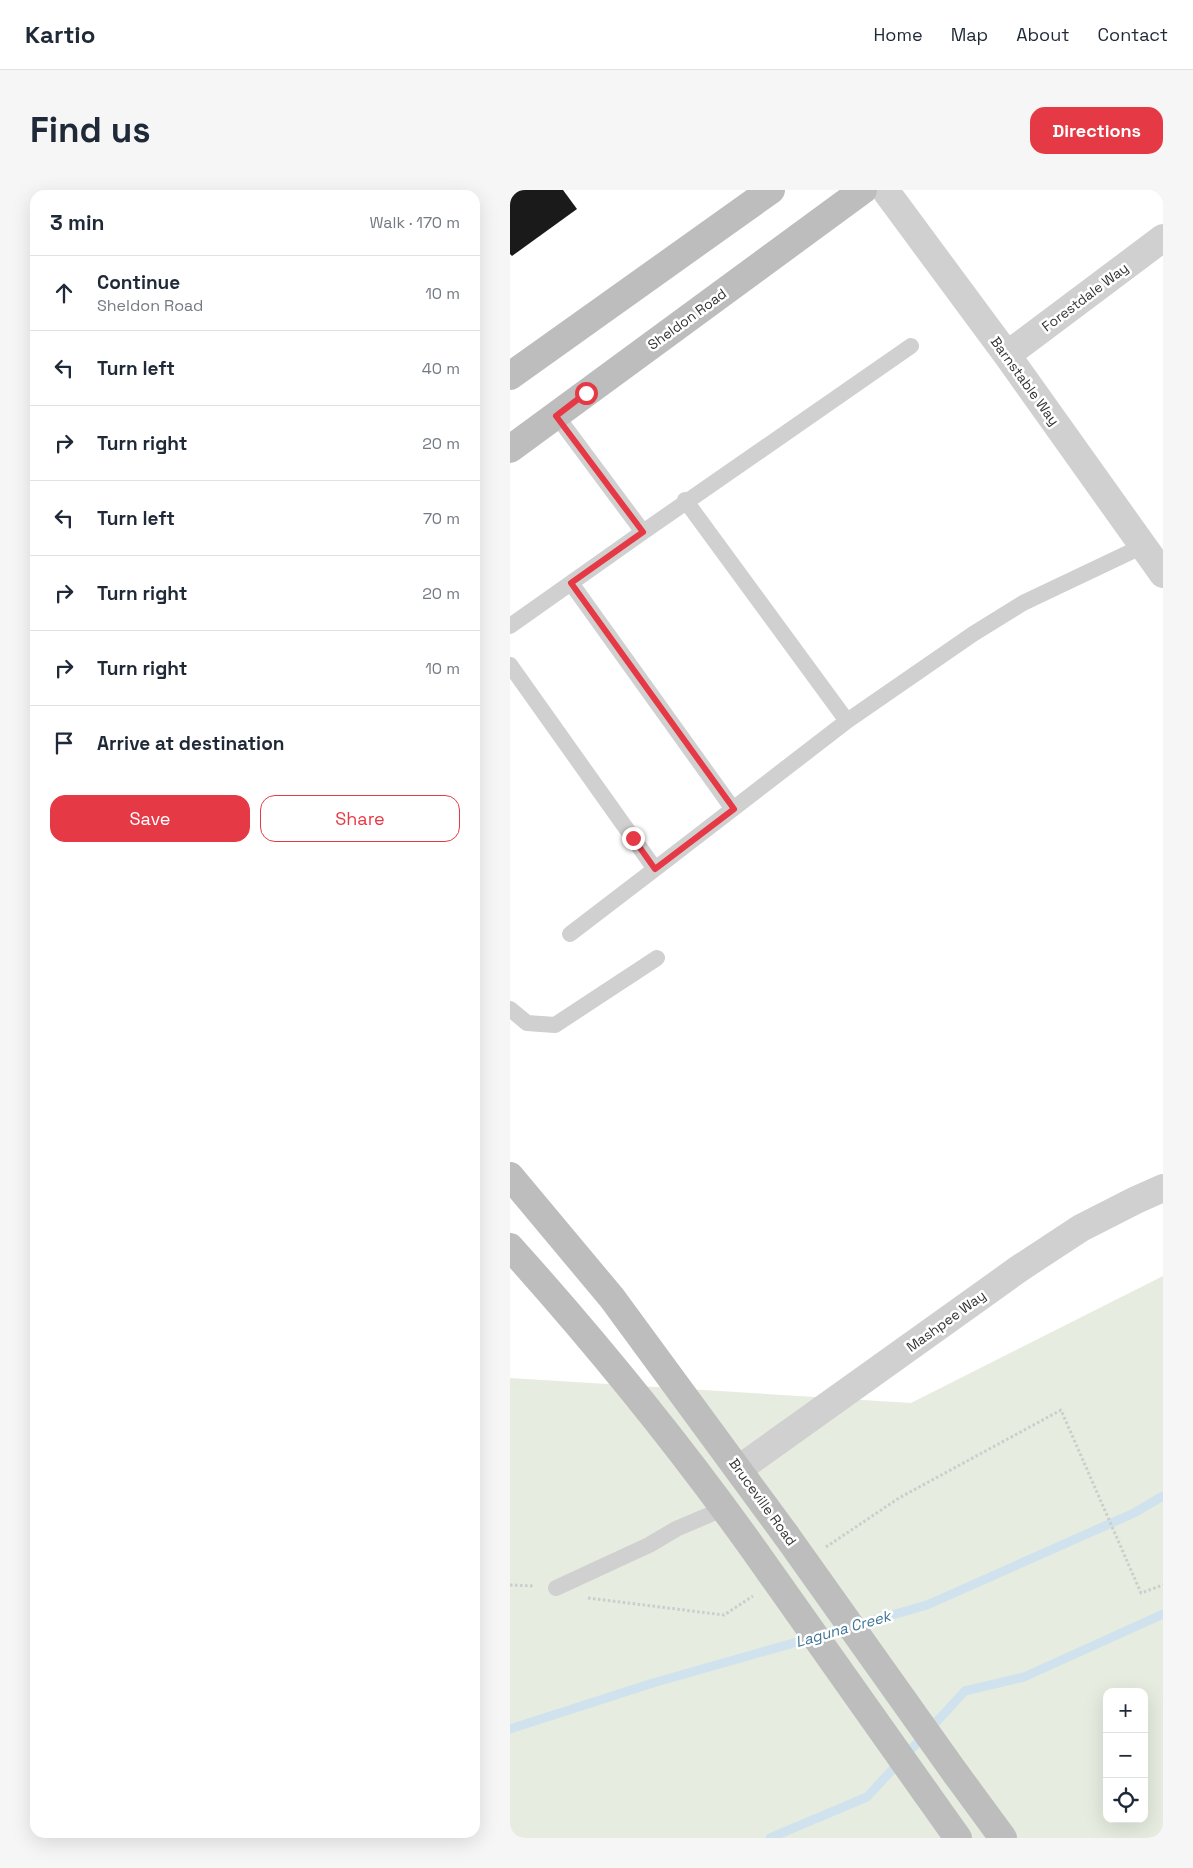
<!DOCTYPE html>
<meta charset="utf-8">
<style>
body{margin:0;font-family:"Space Grotesk",sans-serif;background:#f6f6f7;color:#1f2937}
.controls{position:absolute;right:15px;bottom:15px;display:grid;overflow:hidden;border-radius:10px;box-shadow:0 5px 20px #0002}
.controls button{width:45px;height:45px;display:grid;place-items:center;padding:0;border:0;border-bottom:1px solid #e0e1e3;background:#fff;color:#1f2937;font:25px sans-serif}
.stop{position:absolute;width:15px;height:15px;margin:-11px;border:4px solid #e63946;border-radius:50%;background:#fff}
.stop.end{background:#e63946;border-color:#fff;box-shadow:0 1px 5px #0008}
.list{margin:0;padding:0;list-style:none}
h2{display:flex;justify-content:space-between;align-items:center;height:65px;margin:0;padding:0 20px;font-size:21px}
h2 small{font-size:16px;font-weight:400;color:#747a83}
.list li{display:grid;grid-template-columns:32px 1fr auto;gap:15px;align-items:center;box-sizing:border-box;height:75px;padding:0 20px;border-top:1px solid #e0e1e3}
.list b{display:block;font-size:19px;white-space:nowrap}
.list p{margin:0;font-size:16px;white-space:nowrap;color:#747a83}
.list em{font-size:16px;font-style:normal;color:#747a83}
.actions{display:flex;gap:10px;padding:15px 20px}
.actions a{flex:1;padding:11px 0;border:1px solid #e63946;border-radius:15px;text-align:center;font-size:18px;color:#e63946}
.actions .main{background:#e63946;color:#fff}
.icon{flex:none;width:28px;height:28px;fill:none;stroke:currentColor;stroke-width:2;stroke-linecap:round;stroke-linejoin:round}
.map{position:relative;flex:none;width:653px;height:1648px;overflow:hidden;border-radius:15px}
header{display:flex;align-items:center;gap:30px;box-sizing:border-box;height:70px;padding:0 25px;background:#fff;border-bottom:1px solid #e0e1e3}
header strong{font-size:24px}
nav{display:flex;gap:28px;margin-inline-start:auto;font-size:18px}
.intro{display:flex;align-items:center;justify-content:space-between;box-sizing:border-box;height:120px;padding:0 30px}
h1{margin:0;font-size:35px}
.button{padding:12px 22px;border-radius:15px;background:#e63946;color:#fff;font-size:18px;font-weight:700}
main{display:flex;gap:30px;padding:0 30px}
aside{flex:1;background:#fff;border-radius:15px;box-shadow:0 5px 20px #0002}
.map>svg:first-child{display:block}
</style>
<header>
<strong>Kartio</strong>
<nav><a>Home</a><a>Map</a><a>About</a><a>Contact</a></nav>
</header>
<div class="intro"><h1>Find us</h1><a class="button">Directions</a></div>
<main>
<aside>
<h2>3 min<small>Walk · 170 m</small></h2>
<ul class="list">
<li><svg class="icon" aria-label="ahead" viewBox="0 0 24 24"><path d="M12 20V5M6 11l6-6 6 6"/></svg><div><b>Continue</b><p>Sheldon Road</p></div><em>10 m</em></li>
<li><svg class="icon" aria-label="left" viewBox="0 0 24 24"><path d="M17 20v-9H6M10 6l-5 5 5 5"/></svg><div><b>Turn left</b></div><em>40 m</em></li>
<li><svg class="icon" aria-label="right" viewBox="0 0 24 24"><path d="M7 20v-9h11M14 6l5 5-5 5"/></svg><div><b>Turn right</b></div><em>20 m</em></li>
<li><svg class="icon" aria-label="left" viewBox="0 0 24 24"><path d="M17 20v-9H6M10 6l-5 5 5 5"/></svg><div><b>Turn left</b></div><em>70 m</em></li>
<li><svg class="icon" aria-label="right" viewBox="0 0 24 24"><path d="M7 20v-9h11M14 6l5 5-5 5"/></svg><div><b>Turn right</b></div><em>20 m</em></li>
<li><svg class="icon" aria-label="right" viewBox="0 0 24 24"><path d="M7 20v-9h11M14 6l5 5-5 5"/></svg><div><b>Turn right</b></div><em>10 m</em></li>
<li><svg class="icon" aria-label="arrive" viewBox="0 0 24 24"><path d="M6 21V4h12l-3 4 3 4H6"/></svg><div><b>Arrive at destination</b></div></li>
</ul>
<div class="actions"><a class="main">Save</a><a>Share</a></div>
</aside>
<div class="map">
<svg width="653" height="1648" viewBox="0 0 653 1648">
<rect width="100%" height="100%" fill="#fff"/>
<!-- green -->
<path fill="#e6ecdf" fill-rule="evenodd" d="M653,1086V1648H0V1188L401,1213ZM597,1502H634V1629H597Z"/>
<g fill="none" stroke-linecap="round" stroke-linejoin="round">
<!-- stream -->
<path stroke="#cfe2ee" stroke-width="9" d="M0,1539L143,1493L417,1415L624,1323L653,1306
M260,1648L357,1607L455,1501L514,1487L653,1424"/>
</g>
<!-- building -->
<path fill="#1a1a1a" d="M0,0H53L67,19L2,66L0,64Z"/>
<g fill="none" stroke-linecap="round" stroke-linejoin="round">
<!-- path -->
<path stroke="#cdcdcd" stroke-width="3" stroke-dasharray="2.5 2.5" stroke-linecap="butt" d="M316,1357L389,1308L551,1220L631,1403L653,1395
M0,1395L24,1396
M78,1408L214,1425L243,1406"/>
<!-- service -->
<path stroke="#d0d0d0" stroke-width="16" d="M46,225L133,342L401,156
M175,310L337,531L463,444L513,413L633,356
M61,393L223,619
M0,436L133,342
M0,475L145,679L337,531
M60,744L145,679
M0,819L17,833L45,835L147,768
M46,1398L139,1355L166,1339L215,1318"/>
<!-- minor -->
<path stroke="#d0d0d0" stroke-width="28" d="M375,0L497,165L653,384
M497,165L653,48
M229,1279L510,1078L571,1038L626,1010L653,998"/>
<!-- secondary -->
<path stroke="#bdbdbd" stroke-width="28" d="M0,186L261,0
M0,259L353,0
M0,986L102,1108L276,1345
M0,1057C88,1155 171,1257 247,1364
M446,1584L493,1648
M416,1603L448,1648"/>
<!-- secondary-bridge -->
<path stroke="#bdbdbd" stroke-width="28" d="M276,1345L446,1584
M247,1364L416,1603"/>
</g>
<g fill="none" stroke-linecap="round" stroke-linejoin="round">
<!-- route -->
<path stroke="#e63946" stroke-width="6" d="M76,203L46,226L133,342L61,393L224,619L145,679L123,648"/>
</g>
<g text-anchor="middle" stroke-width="5" stroke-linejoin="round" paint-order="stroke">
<!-- street labels -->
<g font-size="14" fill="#333" stroke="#fff">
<text transform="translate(575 107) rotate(-37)" y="5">Forestdale Way</text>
<text transform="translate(177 129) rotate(-36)" y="5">Sheldon Road</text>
<text transform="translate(515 191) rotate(54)" y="5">Barnstable Way</text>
<text transform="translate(436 1131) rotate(-36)" y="5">Mashpee Way</text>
<text transform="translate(253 1312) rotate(54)" y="5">Bruceville Road</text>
</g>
<!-- water labels -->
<g font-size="15" font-style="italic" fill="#3f7597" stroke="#fff">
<text transform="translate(333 1439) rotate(-16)" y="5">Laguna Creek</text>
</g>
</g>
</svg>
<div class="controls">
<button>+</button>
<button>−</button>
<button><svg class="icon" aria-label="locate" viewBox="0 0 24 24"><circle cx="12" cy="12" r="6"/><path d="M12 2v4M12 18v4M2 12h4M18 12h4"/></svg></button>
</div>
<div class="stop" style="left:76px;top:203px"></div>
<div class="stop end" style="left:123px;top:648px"></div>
</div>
</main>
